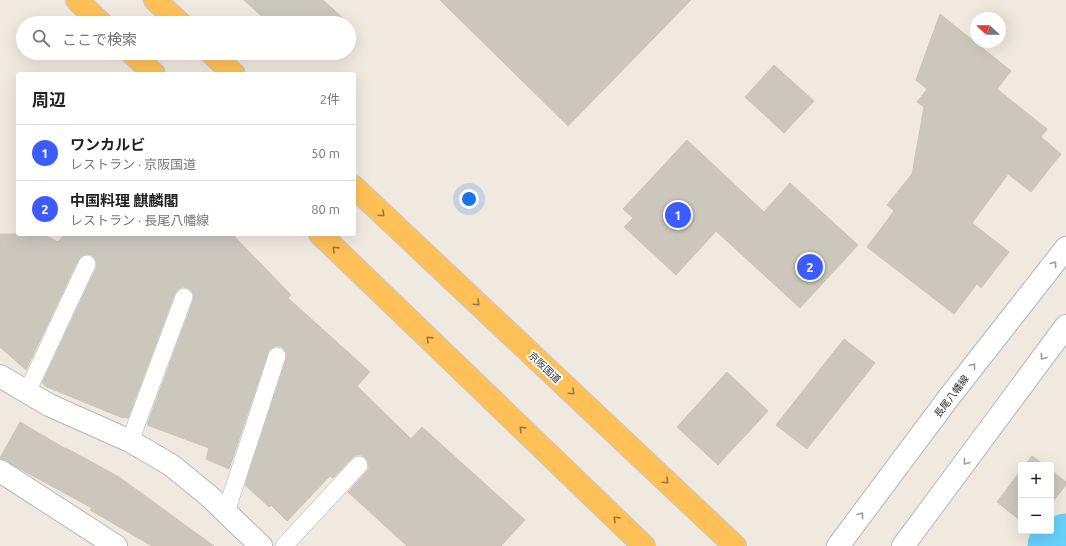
<!DOCTYPE html>
<html lang="ja">
<meta charset="utf-8">
<style>
body{margin:0;font-family:Ubuntu,"Noto Sans JP",sans-serif;background:#f6f6f6;color:#222}
.controls{position:absolute;right:12px;bottom:12px;display:grid;overflow:hidden;border-radius:4px;box-shadow:0 4px 16px #0002}
.controls button{width:36px;height:36px;display:grid;place-items:center;padding:0;border:0;border-bottom:1px solid #e0e0e0;background:#fff;color:#222;font:20px sans-serif}
.compass{position:absolute;left:970px;top:12px;width:36px;height:36px;border-radius:50%;background:#fff;box-shadow:0 4px 16px #0002;rotate:292deg}
.you{position:absolute;left:469px;top:199px;width:14px;height:14px;margin:-10px;border:3px solid #fff;border-radius:50%;background:#1a73e8;box-shadow:0 0 0 6px #1a73e833}
.badge{display:grid;place-items:center;width:26px;height:26px;border-radius:50%;background:#3d5cff;color:#fff;font-size:13px;font-weight:700}
.pin{position:absolute;translate:-50% -50%;border:2px solid #fff;box-shadow:0 1px 4px #0006}
.list{margin:0;padding:0;list-style:none}
h2{display:flex;justify-content:space-between;align-items:center;height:52px;margin:0;padding:0 16px;font-size:17px}
h2 small{font-size:13px;font-weight:400;color:#767676}
.list li{display:grid;grid-template-columns:26px 1fr auto;gap:12px;align-items:center;box-sizing:border-box;height:56px;padding:0 16px;border-top:1px solid #e0e0e0}
.list b{display:block;font-size:15px;white-space:nowrap}
.list p{margin:0;font-size:13px;white-space:nowrap;color:#767676}
.list em{font-size:13px;font-style:normal;color:#767676}
.icon{flex:none;width:22px;height:22px;fill:none;stroke:currentColor;stroke-width:2;stroke-linecap:round;stroke-linejoin:round}
.map{position:relative;flex:none;width:1066px;height:546px;overflow:hidden}
.search{position:absolute;background:#fff;box-shadow:0 4px 16px #0002;left:16px;top:16px;width:340px;height:44px;display:flex;align-items:center;gap:10px;box-sizing:border-box;padding:0 14px;border-radius:22px;color:#767676;font-size:15px}
.panel{position:absolute;background:#fff;box-shadow:0 4px 16px #0002;left:16px;top:72px;width:340px;height:164px;border-radius:4px}
.map>svg:first-child{display:block}
</style>
<div class="map">
<svg width="1066" height="546" viewBox="0 0 1066 546">
<rect width="100%" height="100%" fill="#f0e9df"/>
<g fill="none" stroke-linecap="round" stroke-linejoin="round">
<!-- river -->
<path stroke="#67d1fc" stroke-width="55" d="M1055,546L1066,541"/>
</g>
<!-- building -->
<path fill="#cbc7bd" stroke="#ccc5b7" d="M244,0H323L345,20L342,23H269Z
M440,0H691L568,126Z
M940,14L1011,71L997,89L1047,129L1041,137L1061,154L1031,192L1008,174L972,223L1009,252L981,288L977,284L954,314L867,247L894,211L887,205L912,174L924,107L917,102L927,89L916,80Z
M774,65L814,101L784,133L745,97Z
M687,140L764,212L790,183L858,245L800,308L716,231L676,275L624,227L633,218L623,209Z
M0,234H42L58,242L65,234H232L291,295L288,298L370,372L357,386L411,439L422,427L525,520L501,546H407L348,492L366,472L369,468L368,462L365,457L361,455H356L352,458L333,478L330,476L287,521L271,505L269,507L245,485L286,359L287,354L284,349L280,346H275L270,349L268,353L229,469L206,459L209,448L147,425L193,301L194,295L191,290L188,288L183,287L178,289L175,293L128,418L123,417V418L47,387L42,383L96,268L97,264L95,259L92,255L87,254L82,256L78,260L26,370L0,347Z
M844,339L875,363L807,449L776,425Z
M727,372L768,411L718,465L677,427Z
M20,422L66,449V448L119,477L214,546H152L90,510L92,508L0,458Z
M1032,456L1044,465H1025Z
M1021,470V521L997,502Z
M1051,470L1066,482V485L1051,504Z"/>
<g fill="none" stroke-linecap="round" stroke-linejoin="round">
<defs>
<path id="service" d="M27,392L87,264
M130,441L184,297
M226,512L277,356
M284,546L359,465"/>
<path id="minor" d="M0,471L116,546"/>
<path id="tertiary" d="M0,376L49,405L130,441L171,465L209,496L261,546"/>
<path id="secondary" d="M838,546L950,396L1066,248
M903,546L1066,326"/>
<path id="trunk" d="M77,0L101,23
M155,0L180,23
M132,53L154,74
M211,53L234,74
M354,187L735,546
M320,234L644,546"/>
</defs>
<!-- service casing -->
<use href="#service" stroke="#b2b5c2" stroke-width="18"/>
<!-- minor casing -->
<use href="#minor" stroke="#b2b5c2" stroke-width="24"/>
<!-- tertiary casing -->
<use href="#tertiary" stroke="#b2b5c2" stroke-width="24"/>
<!-- secondary casing -->
<use href="#secondary" stroke="#b2b5c2" stroke-width="24"/>
<!-- trunk casing -->
<use href="#trunk" stroke="#c8c8c8" stroke-width="24"/>
<!-- service -->
<use href="#service" stroke="#fff" stroke-width="17"/>
<!-- minor -->
<use href="#minor" stroke="#fff" stroke-width="22"/>
<!-- tertiary -->
<use href="#tertiary" stroke="#fff" stroke-width="22"/>
<!-- secondary -->
<use href="#secondary" stroke="#fff" stroke-width="22"/>
<!-- trunk -->
<use href="#trunk" stroke="#ffc058" stroke-width="22"/>
</g>
<!-- one-way arrows -->
<defs><path id="oneway-chevron" d="M-2-3.5L2.5 0L-2 3.5" fill="none" stroke-width="1.6" stroke-linecap="round" stroke-linejoin="round"/></defs>
<g stroke="#967642">
<use href="#oneway-chevron" transform="translate(382 214) rotate(43)"/>
<use href="#oneway-chevron" transform="translate(335 249) rotate(-136)"/>
<use href="#oneway-chevron" transform="translate(477 303) rotate(43)"/>
<use href="#oneway-chevron" transform="translate(429 339) rotate(-136)"/>
<use href="#oneway-chevron" transform="translate(572 392) rotate(43)"/>
<use href="#oneway-chevron" transform="translate(522 429) rotate(-136)"/>
<use href="#oneway-chevron" transform="translate(666 481) rotate(43)"/>
<use href="#oneway-chevron" transform="translate(616 519) rotate(-136)"/>
</g>
<g stroke="#a0a0a0">
<use href="#oneway-chevron" transform="translate(1054 264) rotate(-52)"/>
<use href="#oneway-chevron" transform="translate(1043 357) rotate(126)"/>
<use href="#oneway-chevron" transform="translate(973 366) rotate(-52)"/>
<use href="#oneway-chevron" transform="translate(966 462) rotate(126)"/>
<use href="#oneway-chevron" transform="translate(861 515) rotate(-53)"/>
</g>
<g text-anchor="middle" stroke-width="3.5" stroke-linejoin="round" paint-order="stroke">
<!-- street labels -->
<g font-size="10" fill="#2d2d2d" stroke="#fff">
<text transform="translate(545 367) rotate(43)" y="4">京阪国道</text>
<text transform="translate(951 396) rotate(-53)" y="4">長尾八幡線</text>
</g>
</g>
</svg>
<div class="controls">
<button>+</button>
<button>−</button>
</div>
<svg class="compass" viewBox="-18 -18 36 36"><path d="M0-13l5 13h-10z" fill="#e53935"/><path d="M0 13l5-13h-10z" fill="#767676"/></svg>
<div class="you"></div>
<div class="pin badge" style="left:678px;top:215px">1</div>
<div class="pin badge" style="left:810px;top:267px">2</div>
<div class="search"><svg class="icon" aria-label="search" viewBox="0 0 24 24"><circle cx="10" cy="10" r="6"/><path d="M15 15l6 6"/></svg>ここで検索</div>
<section class="panel">
<h2>周辺<small>2件</small></h2>
<ul class="list">
<li><span class="badge">1</span><div><b>ワンカルビ</b><p>レストラン · 京阪国道</p></div><em>50 m</em></li>
<li><span class="badge">2</span><div><b>中国料理 麒麟閣</b><p>レストラン · 長尾八幡線</p></div><em>80 m</em></li>
</ul>
</section>
</div>
